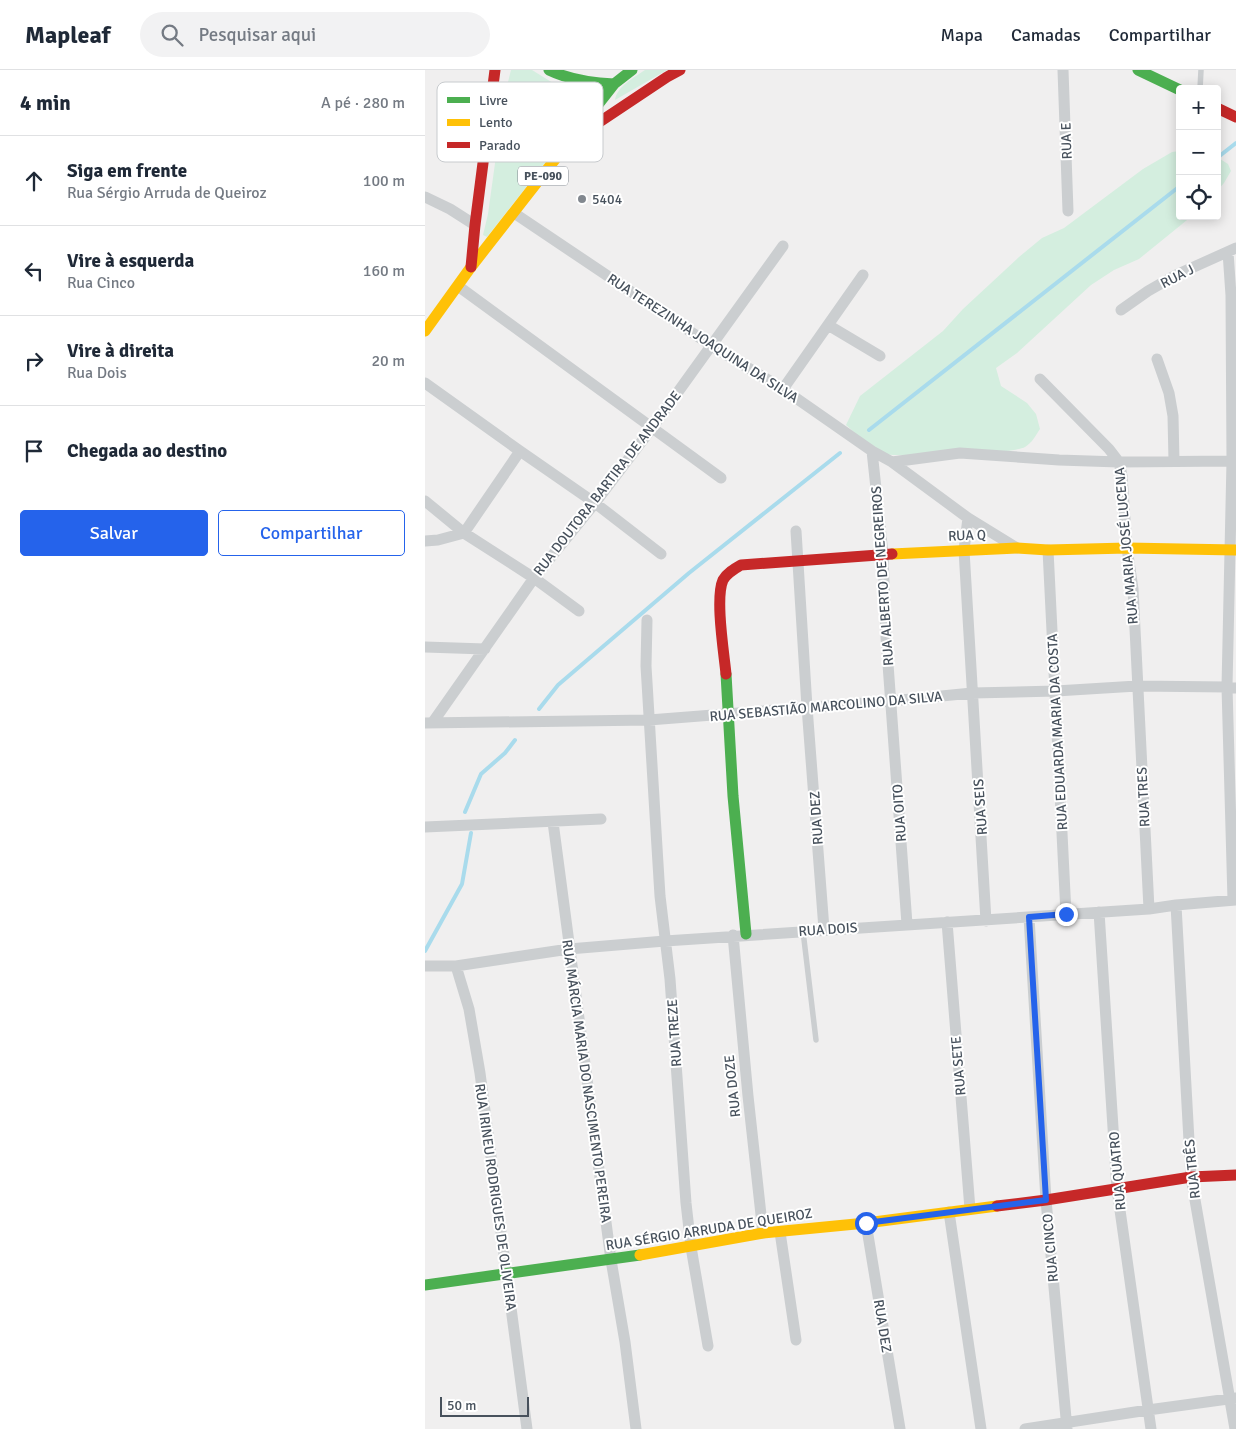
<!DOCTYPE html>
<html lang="pt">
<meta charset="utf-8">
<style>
body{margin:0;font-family:Signika,sans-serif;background:#f2f2f3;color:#1f2937}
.controls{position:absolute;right:15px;top:15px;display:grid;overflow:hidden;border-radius:5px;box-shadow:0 2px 12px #0003}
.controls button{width:45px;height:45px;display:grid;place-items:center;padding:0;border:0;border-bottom:1px solid #e0e1e3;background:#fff;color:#1f2937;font:25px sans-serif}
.scale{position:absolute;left:15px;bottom:12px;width:89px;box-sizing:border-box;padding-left:5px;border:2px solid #47515c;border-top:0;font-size:14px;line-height:18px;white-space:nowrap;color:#47515c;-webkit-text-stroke:4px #fff;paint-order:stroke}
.stop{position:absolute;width:15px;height:15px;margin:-11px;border:4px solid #2563eb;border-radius:50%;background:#fff}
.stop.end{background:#2563eb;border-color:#fff;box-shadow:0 1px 5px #0008}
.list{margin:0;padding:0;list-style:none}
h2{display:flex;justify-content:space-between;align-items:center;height:65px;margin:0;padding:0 20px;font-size:21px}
h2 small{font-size:16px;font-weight:400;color:#747a83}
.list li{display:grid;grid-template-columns:32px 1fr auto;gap:15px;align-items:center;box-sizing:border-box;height:90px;padding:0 20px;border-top:1px solid #e0e1e3}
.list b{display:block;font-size:19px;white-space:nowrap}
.list p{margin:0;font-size:16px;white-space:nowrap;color:#747a83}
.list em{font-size:16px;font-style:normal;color:#747a83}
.actions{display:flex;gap:10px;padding:15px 20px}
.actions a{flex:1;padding:11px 0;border:1px solid #2563eb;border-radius:5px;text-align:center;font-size:18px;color:#2563eb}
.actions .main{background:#2563eb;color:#fff}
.icon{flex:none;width:28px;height:28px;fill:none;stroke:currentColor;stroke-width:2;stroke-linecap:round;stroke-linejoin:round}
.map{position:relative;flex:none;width:811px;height:1359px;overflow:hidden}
header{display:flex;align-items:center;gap:30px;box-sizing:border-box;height:70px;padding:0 25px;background:#fff;border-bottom:1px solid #e0e1e3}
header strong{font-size:24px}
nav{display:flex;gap:28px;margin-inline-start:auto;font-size:18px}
.search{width:350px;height:45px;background:#f2f2f3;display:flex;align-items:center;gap:12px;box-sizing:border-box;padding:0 18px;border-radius:28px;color:#747a83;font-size:19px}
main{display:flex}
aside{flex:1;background:#fff}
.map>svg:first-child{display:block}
</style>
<header>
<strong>Mapleaf</strong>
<div class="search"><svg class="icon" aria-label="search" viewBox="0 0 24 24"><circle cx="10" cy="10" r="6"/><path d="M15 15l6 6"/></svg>Pesquisar aqui</div>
<nav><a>Mapa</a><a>Camadas</a><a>Compartilhar</a></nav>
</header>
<main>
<aside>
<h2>4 min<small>A pé · 280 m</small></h2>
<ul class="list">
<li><svg class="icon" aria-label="ahead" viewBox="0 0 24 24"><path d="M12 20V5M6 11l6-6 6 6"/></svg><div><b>Siga em frente</b><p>Rua Sérgio Arruda de Queiroz</p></div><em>100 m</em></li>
<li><svg class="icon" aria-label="left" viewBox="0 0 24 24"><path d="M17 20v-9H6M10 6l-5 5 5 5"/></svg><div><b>Vire à esquerda</b><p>Rua Cinco</p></div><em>160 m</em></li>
<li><svg class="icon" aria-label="right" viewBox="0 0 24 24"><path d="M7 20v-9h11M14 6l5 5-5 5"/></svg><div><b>Vire à direita</b><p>Rua Dois</p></div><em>20 m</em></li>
<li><svg class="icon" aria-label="arrive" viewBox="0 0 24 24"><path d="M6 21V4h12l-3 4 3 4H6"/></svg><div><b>Chegada ao destino</b></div></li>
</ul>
<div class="actions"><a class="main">Salvar</a><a>Compartilhar</a></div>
</aside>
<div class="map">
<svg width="811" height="1359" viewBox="0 0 811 1359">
<rect width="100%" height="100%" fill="#f0efef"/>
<!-- green -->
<path fill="#d4eedf" d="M86,0H107L128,13L142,17L157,20H177L62,167L58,165L63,144L79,28Z
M220,0H242L190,30C192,16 210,7 220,0Z
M755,81V146H767L714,189L689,200L666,215L592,283L571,298L576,316L602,333L611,344L615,359C611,365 607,373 600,377C588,384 477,388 461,384C445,380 433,365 421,355L435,326L518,261L538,239L594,187L617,168L639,158L718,99L747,82Z
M792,87L803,94L806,101L799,113L792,121Z"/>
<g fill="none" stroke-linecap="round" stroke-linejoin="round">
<!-- stream -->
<path stroke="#a9dbec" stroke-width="4" d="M792,88L811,73
M444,360L755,116
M114,639L133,615L264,503L415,383
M40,742L56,704L80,683L90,670
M0,881L37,814L46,763"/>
<!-- lane -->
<path stroke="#cbced0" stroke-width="5.5" d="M775,19L776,0
M378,861L391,970"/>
<!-- street -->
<path stroke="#cbced0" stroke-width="11" d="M638,0L643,141
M0,127L25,139L50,155
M89,143L287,276L358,319L447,381L467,392L543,448L592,478
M803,182L806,225L807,391L802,617L808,830
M33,216L296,408
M696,240L723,221L751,205L811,178
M403,255L455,286
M732,289L744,323L748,346L749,391
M615,309L684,379L694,392L697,406L702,478L708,519L724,839
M0,313L95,381L170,433L236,484
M358,319L438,205
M447,381L458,484L461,567L482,854
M467,392L535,383L634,390L694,392L807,391
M0,431L39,463L109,508L154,541
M543,448L539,480L561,851
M371,461L382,637L399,859
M0,471L13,470L39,463L95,381
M623,480L641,844
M222,550L221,596L231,761L235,826L245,909L261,1133L266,1177L283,1276
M0,577L60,579
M8,652L109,508L170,433L227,358L358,176
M0,653L224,650L466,631L547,623L631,621L712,616L802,617L811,618
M128,752L186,1190L200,1272L211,1359
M0,757L176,749
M751,835L766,1107L810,1359
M674,842L692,1119L726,1359
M604,847L621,1130L642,1359
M522,852L545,1139
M308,865L323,1026L338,1163
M0,896H31L144,879L240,871L724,839L751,835L811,830
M31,896L44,939L55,1003L102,1359
M524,1142L556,1359
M441,1153L475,1359
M355,1162L371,1270
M600,1359L723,1340L811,1328"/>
<!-- fast -->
<path stroke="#4caf50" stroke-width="11" d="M124,0C145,10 166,13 189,14L207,0
M713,0L755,20
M142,74L189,14
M301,604L308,726L321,864
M0,1215L215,1185"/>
<!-- slow -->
<path stroke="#ffc107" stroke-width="11" d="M0,261L46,197L142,74
M467,484L592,478L623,480L702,478L811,480
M215,1185L338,1163L441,1153L572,1136"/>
<!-- jam -->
<path stroke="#c62828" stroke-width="11" d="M792,38L811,47
M158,63L242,7L255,0
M46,197L50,155L70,0
M301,604C299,583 290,528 298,510C302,503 309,499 316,495L467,484
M572,1136L621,1130L766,1107L811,1105"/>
</g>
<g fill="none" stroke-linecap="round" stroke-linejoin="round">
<!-- route -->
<path stroke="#2563eb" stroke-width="6" d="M441,1153L621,1130L604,847L641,844"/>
</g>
<!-- markers -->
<circle fill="#82888f" stroke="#fff" stroke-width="2" cx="157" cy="129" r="5"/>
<g text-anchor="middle" stroke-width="4" stroke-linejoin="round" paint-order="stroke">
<!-- shield labels -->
<rect fill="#fff" stroke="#7e858d" stroke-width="1" x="93" y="96.5" width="50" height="19" rx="4"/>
<g font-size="12" font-weight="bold" fill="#47515c">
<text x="118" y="110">PE-090</text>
</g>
<!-- street labels -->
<g font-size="14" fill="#47515c" stroke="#fff">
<text transform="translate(641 71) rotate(-92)" y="5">RUA E</text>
<text transform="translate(752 206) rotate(-27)" y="5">RUA J</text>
<text transform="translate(278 268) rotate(33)" y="5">RUA TEREZINHA JOAQUINA DA SILVA</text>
<text transform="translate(182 413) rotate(-52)" y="5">RUA DOUTORA BARTIRA DE ANDRADE</text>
<text transform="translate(542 465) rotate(-2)" y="5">RUA Q</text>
<text transform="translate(701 476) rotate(-95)" y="5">RUA MARIA JOSÉ LUCENA</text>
<text transform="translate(457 506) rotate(-94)" y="5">RUA ALBERTO DE NEGREIROS</text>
<text transform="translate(401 636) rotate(-5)" y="5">RUA SEBASTIÃO MARCOLINO DA SILVA</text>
<text transform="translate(632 662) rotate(-93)" y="5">RUA EDUARDA MARIA DA COSTA</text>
<text transform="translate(718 727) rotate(-93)" y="5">RUA TRES</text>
<text transform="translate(555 737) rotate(-94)" y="5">RUA SEIS</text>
<text transform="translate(474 743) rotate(-94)" y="5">RUA OITO</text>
<text transform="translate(391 748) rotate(-94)" y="5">RUA DEZ</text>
<text transform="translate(403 859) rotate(-4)" y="5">RUA DOIS</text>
<text transform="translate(249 963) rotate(-94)" y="5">RUA TREZE</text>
<text transform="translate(533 996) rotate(-95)" y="5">RUA SETE</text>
<text transform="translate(162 1011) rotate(82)" y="5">RUA MÁRCIA MARIA DO NASCIMENTO PEREIRA</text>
<text transform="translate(307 1016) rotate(-96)" y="5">RUA DOZE</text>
<text transform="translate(767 1099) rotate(-96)" y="5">RUA TRÊS</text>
<text transform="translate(692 1101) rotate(-95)" y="5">RUA QUATRO</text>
<text transform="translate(71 1127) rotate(82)" y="5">RUA IRINEU RODRIGUES DE OLIVEIRA</text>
<text transform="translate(284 1159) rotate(-9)" y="5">RUA SÉRGIO ARRUDA DE QUEIROZ</text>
<text transform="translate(625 1178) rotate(-95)" y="5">RUA CINCO</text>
<text transform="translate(458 1256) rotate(81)" y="5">RUA DEZ</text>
</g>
<!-- poi labels -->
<g font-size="14" fill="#47515c" stroke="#fff" text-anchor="start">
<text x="167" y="134">5404</text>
</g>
</g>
<!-- legend -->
<rect x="12" y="12" width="166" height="80" rx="8" fill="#fff" stroke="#c8cbce" stroke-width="1"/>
<rect x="22" y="27" width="23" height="6" fill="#4caf50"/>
<rect x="22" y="49" width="23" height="7" fill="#ffc107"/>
<rect x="22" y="72" width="23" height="6" fill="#c62828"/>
<g font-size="14" fill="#47515c">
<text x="54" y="35">Livre</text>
<text x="54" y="57">Lento</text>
<text x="54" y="80">Parado</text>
</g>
</svg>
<div class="controls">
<button>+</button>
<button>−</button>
<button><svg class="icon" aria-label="locate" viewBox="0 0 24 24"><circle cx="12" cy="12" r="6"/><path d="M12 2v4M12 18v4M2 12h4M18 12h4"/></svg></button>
</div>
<div class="scale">50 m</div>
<div class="stop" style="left:441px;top:1153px"></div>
<div class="stop end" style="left:641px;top:844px"></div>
</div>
</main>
